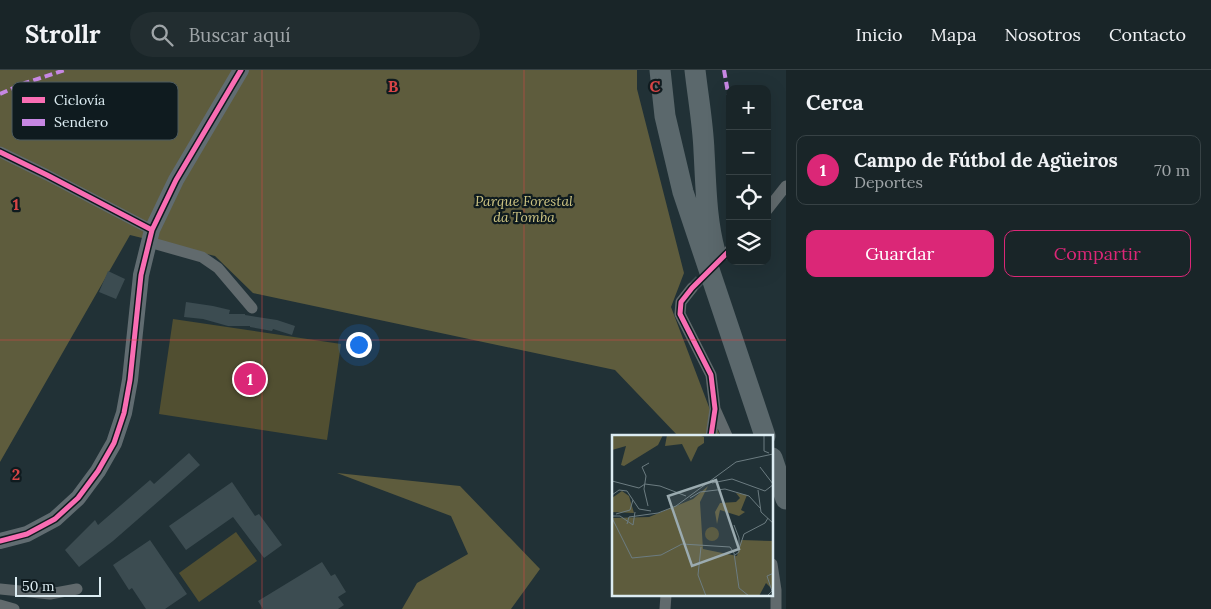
<!DOCTYPE html>
<html lang="es">
<meta charset="utf-8">
<style>
body{margin:0;font-family:Lora,serif;background:#222d30;color:#f1f3f6}
.controls{position:absolute;right:15px;top:15px;display:grid;overflow:hidden;border-radius:10px;box-shadow:0 5px 20px #0002}
.controls button{width:45px;height:45px;display:grid;place-items:center;padding:0;border:0;border-bottom:1px solid #374245;background:#192528;color:#f1f3f6;font:25px sans-serif}
.scale{position:absolute;left:15px;bottom:12px;width:86px;box-sizing:border-box;padding-left:5px;border:2px solid #dcecf2;border-top:0;font-size:14px;line-height:18px;white-space:nowrap;color:#dcecf2;-webkit-text-stroke:4px #0f1b1f;paint-order:stroke}
.you{position:absolute;left:358px;top:274px;width:18px;height:18px;margin:-12px;border:4px solid #fff;border-radius:50%;background:#1a73e8;box-shadow:0 0 0 8px #1a73e833}
.badge{display:grid;place-items:center;width:32px;height:32px;border-radius:50%;background:#db2777;color:#fff;font-size:16px;font-weight:700}
.pin{position:absolute;translate:-50% -50%;border:2px solid #fff;box-shadow:0 1px 5px #0006}
.list{margin:0;padding:0;list-style:none}
h2{display:flex;justify-content:space-between;align-items:center;height:65px;margin:0;padding:0 20px;font-size:21px}
h2 small{font-size:16px;font-weight:400;color:#9fa5a8}
.list li{display:grid;grid-template-columns:32px 1fr auto;gap:15px;align-items:center;box-sizing:border-box;height:70px;margin:0 10px 10px;padding:0 10px;border:1px solid #374245;border-radius:10px}
.list b{display:block;font-size:19px;white-space:nowrap}
.list p{margin:0;font-size:16px;white-space:nowrap;color:#9fa5a8}
.list em{font-size:16px;font-style:normal;color:#9fa5a8}
.actions{display:flex;gap:10px;padding:15px 20px}
.actions a{flex:1;padding:11px 0;border:1px solid #db2777;border-radius:10px;text-align:center;font-size:18px;color:#db2777}
.actions .main{background:#db2777;color:#fff}
.icon{flex:none;width:28px;height:28px;fill:none;stroke:currentColor;stroke-width:2;stroke-linecap:round;stroke-linejoin:round}
.map{position:relative;flex:none;width:786px;height:539px;overflow:hidden}
header{display:flex;align-items:center;gap:30px;box-sizing:border-box;height:70px;padding:0 25px;background:#192528;border-bottom:1px solid #374245}
header strong{font-size:24px}
nav{display:flex;gap:28px;margin-inline-start:auto;font-size:18px}
.search{width:350px;height:45px;background:#222d30;display:flex;align-items:center;gap:12px;box-sizing:border-box;padding:0 18px;border-radius:28px;color:#9fa5a8;font-size:19px}
main{display:flex}
aside{flex:1;background:#192528}
.map>svg:first-child{display:block}
</style>
<header>
<strong>Strollr</strong>
<div class="search"><svg class="icon" aria-label="search" viewBox="0 0 24 24"><circle cx="10" cy="10" r="6"/><path d="M15 15l6 6"/></svg>Buscar aquí</div>
<nav><a>Inicio</a><a>Mapa</a><a>Nosotros</a><a>Contacto</a></nav>
</header>
<main>
<div class="map">
<svg width="786" height="539" viewBox="0 0 786 539">
<rect width="100%" height="100%" fill="#213136"/>
<!-- green -->
<path fill="#514f31" d="M173,249L341,274L327,370L159,344Z
M236,462L257,491L199,532L179,503Z"/>
<!-- forest -->
<path fill="#5e5c3d" d="M0,0H637V19L684,203L671,237L720,366H678L615,300L253,223L215,186L130,165L0,392Z
M337,403L460,416L540,499L511,539H402L417,513L468,484L451,446Z"/>
<!-- building -->
<path fill="#3c4c51" d="M108,201L125,209L116,229L99,222Z
M186,232L213,236L230,240L229,244H245V245L277,250L295,256L292,265L273,259L272,261L250,257V256H228L203,249L184,247Z
M189,383L200,395L113,471L79,497L65,480L95,450L98,455L150,410L154,414Z
M232,412L255,446L259,444L282,475L264,488L233,447L186,480L169,456Z
M150,470L187,524L165,539H146L132,518L129,520L113,495Z
M322,492L331,506L335,504L346,522L338,527L344,535L338,539H263L258,531Z"/>
<g fill="none" stroke-linecap="round" stroke-linejoin="round">
<!-- street-tunnel -->
<path stroke="#3d4d52" stroke-width="11" stroke-dasharray="11 5.5" stroke-linecap="butt" d="M692,218L712,198"/>
<!-- street -->
<path stroke="#616a6d" stroke-width="11" d="M0,82L47,105L152,160
M767,140L786,116
M149,172L202,187L218,198L252,238
M726,184L730,180
M692,218L681,232L680,244L711,305L715,339L711,366
M715,339L727,366
M772,494L776,520V539
M0,519L50,524L77,519
M0,535L14,539
M665,539L666,525"/>
<!-- secondary -->
<path stroke="#616c71" stroke-width="16" d="M0,471L27,464L55,449L78,428L98,401L114,373L124,343L130,310L141,205L152,160L176,110L241,0"/>
<!-- highway -->
<path stroke="#5b686c" stroke-width="21" d="M660,0L665,46L683,122L765,366
M695,0C698,27 703,54 704,81C706,115 706,149 715,182
M772,388L786,429"/>
<!-- quiet -->
<path stroke="#c787e3" stroke-width="4" stroke-dasharray="8 4" stroke-linecap="butt" d="M724,0L730,34
M0,24L25,13L65,0"/>
<defs>
<path id="cycleway" d="M0,82L47,105L152,160
M711,366L715,339L711,305L680,244L681,232L692,218L730,180
M0,471L27,464L55,449L78,428L98,401L114,373L124,343L130,310L141,205L152,160L176,110L241,0"/>
</defs>
<!-- cycleway casing -->
<use href="#cycleway" stroke="#0f1b1f" stroke-width="8"/>
<!-- cycleway -->
<use href="#cycleway" stroke="#f96db3" stroke-width="5"/>
</g>
<!-- grid -->
<path fill="none" stroke="#d74546" stroke-width="1" stroke-opacity="0.55" d="M262,0V539M524,0V539M0,270H786"/>
<g text-anchor="middle" stroke-width="4.5" stroke-linejoin="round" paint-order="stroke">
<!-- park labels -->
<g font-size="14" font-style="italic" fill="#cdc483" stroke="#0f1b1f">
<text x="524" y="136">Parque Forestal<tspan x="524" dy="16">da Tomba</tspan></text>
</g>
</g>
<!-- overview -->
<g transform="translate(612 365)">
<rect width="161" height="161" fill="#213136"/>
<path d="M93 99a7 7 0 1 1 14 0a7 7 0 1 1-14 0Z" fill="#514f31"/>
<path d="M0,0H51L46,10L12,31L9,30L14,11L0,15ZM55,0H86L92,2V8L86,12L79,27L70,9L53,11ZM96,51L88,67L91,114L125,121L129,105L161,106V155L154,148L147,161H0V83L37,82L81,64ZM10,56L17,61L22,78L0,77V63ZM124,58L135,60L129,75L133,77L127,81L108,75L105,89L103,77L108,68L124,67L128,63Z" fill="#5e5c3d"/>
<path fill="none" stroke="#6c7c81" stroke-width="1" d="M152,0V16L157,18M148,32L161,49M0,46L27,53L33,49L48,51L74,61M100,48L120,44L153,56L162,49M146,55L149,77L162,89M0,60L7,55L15,56L27,74L39,76M78,63L88,57L113,54L137,61L148,73M36,71L32,54L34,41L30,32L37,28M4,79L18,75L21,65M0,81H8L21,90L23,77M0,83L20,123L49,120L70,109L118,112L122,118L127,153L137,161M15,89L17,82L46,78L64,71L124,27L161,19M122,90L127,103V117L123,120M89,112L86,140L94,161M127,114L132,99L153,88L156,83M155,161L160,156L155,141L162,138"/>
<path fill="#9babb0" fill-opacity="0.15" stroke="#9babb0" stroke-width="2.5" d="M104,45L127,114L80,131L56,61Z"/>
<rect width="161" height="161" fill="none" stroke="#dcecf2" stroke-width="2.5"/>
</g>
<!-- legend -->
<rect x="12" y="12" width="166" height="58" rx="8" fill="#0f1b1f" stroke="#4c5a5e" stroke-width="1"/>
<rect x="22" y="27" width="23" height="6" fill="#f96db3"/>
<rect x="22" y="49" width="23" height="7" fill="#c787e3"/>
<g font-size="14" fill="#dcecf2">
<text x="54" y="35">Ciclovía</text>
<text x="54" y="57">Sendero</text>
</g>
<g font-size="16" text-anchor="middle" font-weight="bold" fill="#d74546" stroke="#0f1b1f" stroke-width="4.5" stroke-linejoin="round" paint-order="stroke">
<text x="393" y="22">B</text>
<text x="655" y="22">C</text>
<text x="16" y="140">1</text>
<text x="16" y="410">2</text>
</g>
</svg>
<div class="controls">
<button>+</button>
<button>−</button>
<button><svg class="icon" aria-label="locate" viewBox="0 0 24 24"><circle cx="12" cy="12" r="6"/><path d="M12 2v4M12 18v4M2 12h4M18 12h4"/></svg></button>
<button><svg class="icon" aria-label="layers" viewBox="0 0 24 24"><path d="M12 4l9 5-9 5-9-5zM3 14l9 5 9-5"/></svg></button>
</div>
<div class="scale">50 m</div>
<div class="you"></div>
<div class="pin badge" style="left:250px;top:309px">1</div>
</div>
<aside>
<h2>Cerca<small></small></h2>
<ul class="list">
<li><span class="badge">1</span><div><b>Campo de Fútbol de Agüeiros</b><p>Deportes</p></div><em>70 m</em></li>
</ul>
<div class="actions"><a class="main">Guardar</a><a>Compartir</a></div>
</aside>
</main>
